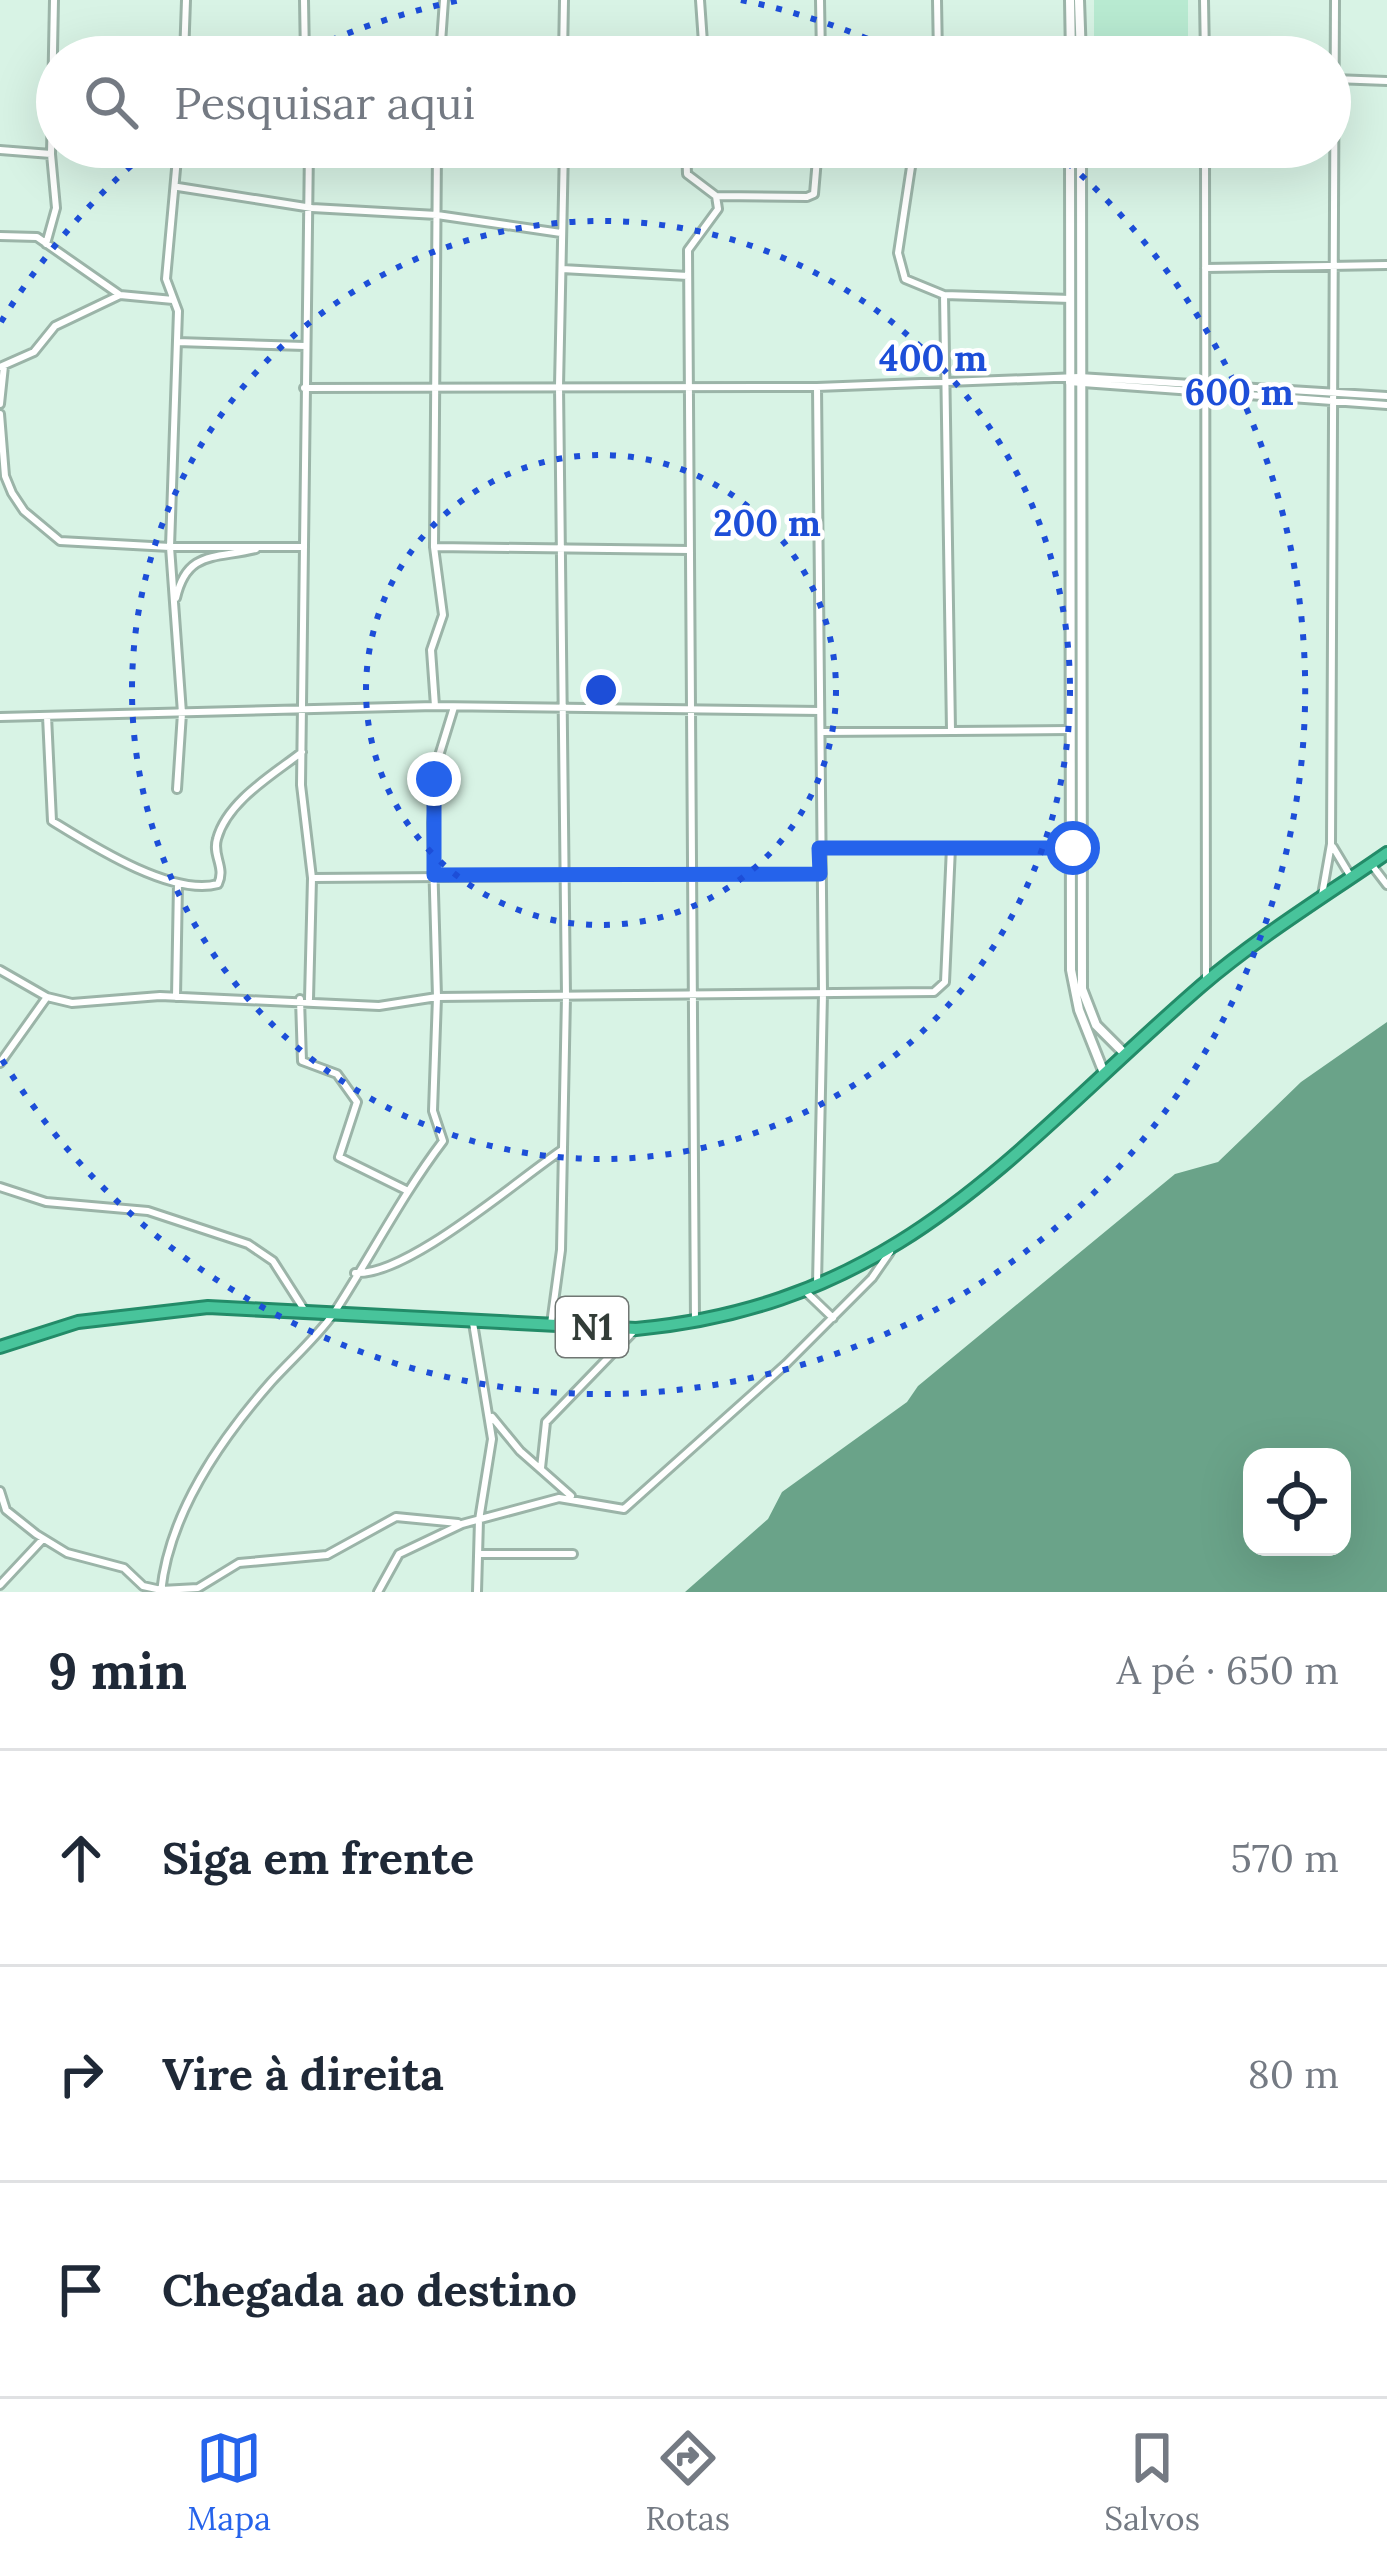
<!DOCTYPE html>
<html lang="pt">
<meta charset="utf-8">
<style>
body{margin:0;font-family:Lora,serif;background:#f2f2f3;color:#1f2937}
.controls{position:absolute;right:36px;bottom:36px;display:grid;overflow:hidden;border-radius:24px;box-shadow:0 12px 48px #0002}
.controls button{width:108px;height:108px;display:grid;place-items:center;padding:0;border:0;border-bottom:3px solid #e0e1e3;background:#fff;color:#1f2937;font:60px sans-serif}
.stop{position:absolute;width:36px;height:36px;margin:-27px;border:9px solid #2563eb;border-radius:50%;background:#fff}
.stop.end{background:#2563eb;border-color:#fff;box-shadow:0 3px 12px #0008}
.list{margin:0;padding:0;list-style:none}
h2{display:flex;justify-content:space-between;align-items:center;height:156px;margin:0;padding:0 48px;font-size:51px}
h2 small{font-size:39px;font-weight:400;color:#747a83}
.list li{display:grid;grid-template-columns:78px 1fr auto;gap:36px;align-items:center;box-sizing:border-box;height:216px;padding:0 48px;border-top:3px solid #e0e1e3}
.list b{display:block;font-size:45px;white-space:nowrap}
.list em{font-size:39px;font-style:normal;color:#747a83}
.icon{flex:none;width:66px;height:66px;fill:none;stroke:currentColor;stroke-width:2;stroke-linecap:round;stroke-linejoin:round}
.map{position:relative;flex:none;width:1387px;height:1592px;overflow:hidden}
.search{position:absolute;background:#fff;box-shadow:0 12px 48px #0002;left:36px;right:36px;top:36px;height:132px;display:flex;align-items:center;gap:30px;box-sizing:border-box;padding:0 42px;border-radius:66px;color:#747a83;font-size:45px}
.sheet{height:804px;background:#fff}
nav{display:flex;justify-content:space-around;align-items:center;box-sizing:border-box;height:168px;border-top:3px solid #e0e1e3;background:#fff;font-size:33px;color:#747a83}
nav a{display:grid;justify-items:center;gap:6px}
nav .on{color:#2563eb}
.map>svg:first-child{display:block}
</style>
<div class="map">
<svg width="1387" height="1592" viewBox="0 0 1387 1592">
<rect width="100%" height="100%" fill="#d8f3e5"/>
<!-- green -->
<path fill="#b8ead1" d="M1094,0H1188V57H1094Z"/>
<!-- water -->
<path fill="#6aa389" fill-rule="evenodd" d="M1387,1022V1592H685L768,1519L782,1492L907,1402L918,1386L1175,1174L1218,1162L1301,1082ZM1252,1457H1342V1547H1252Z"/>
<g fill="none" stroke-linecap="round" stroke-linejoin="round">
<defs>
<path id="minor" d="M304,0L305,57
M700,0L704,57
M820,0L821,57
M937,0L938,57
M1204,0L1205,57
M184,57L186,0
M440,57L444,0
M563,57L564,0
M1334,79L1387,81
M686,147L687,174L716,196L807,197L814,194L818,147
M914,147L898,253L905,279L944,295L1071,299
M1205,147L1206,978
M0,150L51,154
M178,187L312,208L437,215L561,233
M0,236L37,237L120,295L173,300
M46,244L56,208L51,154L54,0
M1205,268L1387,265
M562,269L688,276
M944,295L951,730
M177,342L305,346
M0,367L34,352L55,326L120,295
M1069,382L1387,405
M304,388L817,387L1079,377L1387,396
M0,404L4,366
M0,414L5,476L12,493L24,511L60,541L170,547L178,311L166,279L178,147
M434,547L690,550
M176,598C187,550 215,559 256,549
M435,706L431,650L443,615L434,547L437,147
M47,716L52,821C91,845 172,897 218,884C226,867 212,856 217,839C227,801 274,774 302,752
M0,717L435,706L820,711
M821,732L1070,730
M177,789L182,713L170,547H303
M1333,847L1351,877
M819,848L1073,847
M1371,864L1387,885
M312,878L818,874
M1322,895L1331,844L1335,0
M0,970L47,997L72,1003L160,996L379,1006L437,997L934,992L945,982L951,847
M176,997L178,883
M300,999L302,1061L337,1074L357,1102L339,1157L406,1190
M309,999L312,878L301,785L309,147
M0,1063L47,997
M0,1187L46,1202L148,1211L248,1244L273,1261L305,1311
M355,1273C406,1277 516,1181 562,1150
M817,1284L823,993L817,387
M806,1292L833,1318
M695,1322L688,250L718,209L716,196
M473,1323L492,1439L479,1520L477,1592
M551,1324L561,1250L566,996L559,386L564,147
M492,1417L520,1451L571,1496
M541,1468L546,1422L636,1329
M0,1491L6,1510L36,1534L67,1553L124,1568L143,1586L161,1590L198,1588L239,1563L327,1555L396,1517L458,1523
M478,1554H573
M0,1585L43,1539
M161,1592C169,1513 220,1440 271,1382C292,1359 316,1338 334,1313C371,1256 402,1195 443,1141L433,1111L437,997L432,823L438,759L454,707
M378,1592L399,1554L462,1524L559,1498L624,1509L786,1364L872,1278L890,1252"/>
<path id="tertiary" d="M1070,0L1071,57
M1079,0L1081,57
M1070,147L1071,970L1079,1010L1104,1073
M1081,147L1082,989L1096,1025L1125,1054"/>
<path id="trunk" d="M0,1347L78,1322L208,1307L636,1329C902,1304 1014,1148 1201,986C1258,937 1325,896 1387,853"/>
</defs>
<!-- minor casing -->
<use href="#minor" stroke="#9bb4a8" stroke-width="12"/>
<!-- tertiary casing -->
<use href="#tertiary" stroke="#9bb4a8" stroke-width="14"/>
<!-- trunk casing -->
<use href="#trunk" stroke="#238b68" stroke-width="16"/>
<!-- minor -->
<use href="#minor" stroke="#fff" stroke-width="6"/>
<!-- tertiary -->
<use href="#tertiary" stroke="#fff" stroke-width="8"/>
<!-- trunk -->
<use href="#trunk" stroke="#48c49b" stroke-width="10"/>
</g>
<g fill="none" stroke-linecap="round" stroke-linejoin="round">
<!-- route -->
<path stroke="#2563eb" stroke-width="15" d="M434,779V875L820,874L819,848H1073"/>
</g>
<!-- distance rings -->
<g fill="none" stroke="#1d4ed8" stroke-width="6" stroke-dasharray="6 12">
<circle cx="601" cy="690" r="235"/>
<circle cx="601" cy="690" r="469"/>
<path d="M1 322A704 704 0 0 1 148 151M298 55A704 704 0 0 1 461 0M741 0A704 704 0 0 1 904 55M1054 151A704 704 0 1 1 1 1058"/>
</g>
<g text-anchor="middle" stroke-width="9" stroke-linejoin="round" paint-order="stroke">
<!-- shield labels -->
<rect fill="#fff" stroke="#707673" stroke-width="3" x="556" y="1297" width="72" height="60" rx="9"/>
<g font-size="36" font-weight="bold" fill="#323c37">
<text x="592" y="1340">N1</text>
</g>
</g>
<circle cx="601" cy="690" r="18" fill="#1d4ed8" stroke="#fff" stroke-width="6"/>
<g font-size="36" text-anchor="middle" font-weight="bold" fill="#1d4ed8" stroke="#fff" stroke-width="9" stroke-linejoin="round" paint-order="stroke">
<text x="933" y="371">400 m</text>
<text x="1239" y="405">600 m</text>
<text x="767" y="536">200 m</text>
</g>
</svg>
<div class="controls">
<button><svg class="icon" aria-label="locate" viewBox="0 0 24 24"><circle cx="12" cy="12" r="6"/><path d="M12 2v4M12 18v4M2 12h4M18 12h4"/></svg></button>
</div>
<div class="stop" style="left:1073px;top:848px"></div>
<div class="stop end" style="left:434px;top:779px"></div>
<div class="search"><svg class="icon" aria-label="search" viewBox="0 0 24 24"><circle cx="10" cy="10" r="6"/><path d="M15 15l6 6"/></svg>Pesquisar aqui</div>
</div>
<section class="sheet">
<h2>9 min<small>A pé · 650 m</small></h2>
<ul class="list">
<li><svg class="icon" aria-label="ahead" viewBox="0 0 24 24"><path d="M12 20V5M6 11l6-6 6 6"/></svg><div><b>Siga em frente</b></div><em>570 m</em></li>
<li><svg class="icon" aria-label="right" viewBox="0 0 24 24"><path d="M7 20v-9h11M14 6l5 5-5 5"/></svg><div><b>Vire à direita</b></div><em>80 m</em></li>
<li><svg class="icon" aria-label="arrive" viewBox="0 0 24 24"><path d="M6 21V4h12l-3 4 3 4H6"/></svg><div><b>Chegada ao destino</b></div></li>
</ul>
</section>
<nav>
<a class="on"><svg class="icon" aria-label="map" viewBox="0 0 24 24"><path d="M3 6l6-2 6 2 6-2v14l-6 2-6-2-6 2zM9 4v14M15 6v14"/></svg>Mapa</a>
<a><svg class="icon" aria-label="directions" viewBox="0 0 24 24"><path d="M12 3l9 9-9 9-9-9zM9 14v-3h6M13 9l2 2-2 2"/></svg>Rotas</a>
<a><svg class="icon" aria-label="saved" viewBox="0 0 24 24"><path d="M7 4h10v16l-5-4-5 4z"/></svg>Salvos</a>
</nav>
